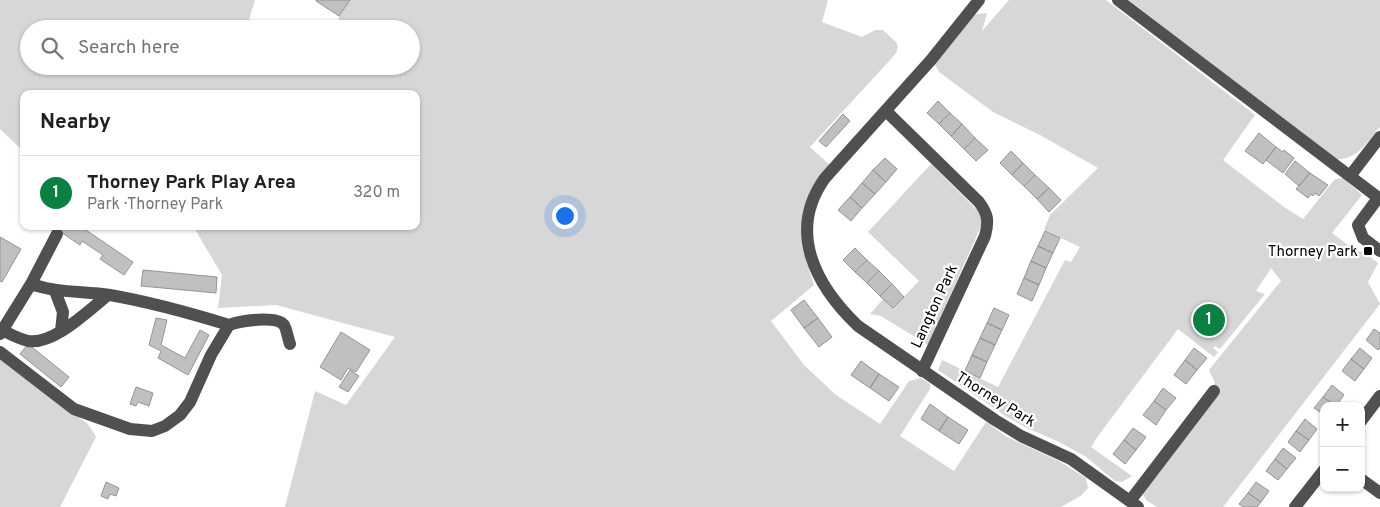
<!DOCTYPE html>
<meta charset="utf-8">
<style>
body{margin:0;font-family:Overpass,sans-serif;background:#f6f6f6;color:#202124}
.controls{position:absolute;right:15px;bottom:15px;display:grid;overflow:hidden;border-radius:10px;box-shadow:0 1px 4px #0004}
.controls button{width:45px;height:45px;display:grid;place-items:center;padding:0;border:0;border-bottom:1px solid #e0e0e0;background:#fff;color:#202124;font:25px sans-serif}
.you{position:absolute;left:564px;top:215px;width:18px;height:18px;margin:-12px;border:4px solid #fff;border-radius:50%;background:#1a73e8;box-shadow:0 0 0 8px #1a73e833}
.badge{display:grid;place-items:center;width:32px;height:32px;border-radius:50%;background:#0b8043;color:#fff;font-size:16px;font-weight:700}
.pin{position:absolute;translate:-50% -50%;border:2px solid #fff;box-shadow:0 1px 5px #0006}
.list{margin:0;padding:0;list-style:none}
h2{display:flex;justify-content:space-between;align-items:center;height:65px;margin:0;padding:0 20px;font-size:21px}
h2 small{font-size:16px;font-weight:400;color:#757577}
.list li{display:grid;grid-template-columns:32px 1fr auto;gap:15px;align-items:center;box-sizing:border-box;height:75px;padding:0 20px;border-top:1px solid #e0e0e0}
.list b{display:block;font-size:19px;white-space:nowrap}
.list p{margin:0;font-size:16px;white-space:nowrap;color:#757577}
.list em{font-size:16px;font-style:normal;color:#757577}
.icon{flex:none;width:28px;height:28px;fill:none;stroke:currentColor;stroke-width:2;stroke-linecap:round;stroke-linejoin:round}
.map{position:relative;flex:none;width:1380px;height:507px;overflow:hidden}
.search{position:absolute;background:#fff;box-shadow:0 1px 4px #0004;left:20px;top:20px;width:400px;height:55px;display:flex;align-items:center;gap:12px;box-sizing:border-box;padding:0 18px;border-radius:28px;color:#757577;font-size:19px}
.panel{position:absolute;background:#fff;box-shadow:0 1px 4px #0004;left:20px;top:90px;width:400px;height:140px;border-radius:10px}
.map>svg:first-child{display:block}
</style>
<div class="map">
<svg width="1380" height="507" viewBox="0 0 1380 507">
<rect width="100%" height="100%" fill="#fff"/>
<!-- green -->
<path fill="#d7d7d7" d="M0,0H255L249,20L266,29H29V66H411V29H339V16L350,0H828L822,22L862,37L875,30H883L896,42L898,47L896,53L891,59L810,147L833,168L819,184L805,257L814,285L771,321L804,365L836,395L880,424L909,381L921,378L930,384V389L900,436L954,471L986,422L1007,437L1059,461L1086,478L1088,488L1082,495L1061,507H285L315,391L346,405L395,337L276,305L218,308L222,275L193,226H416V94H24V152L0,129Z
M1009,0H1106L1255,115L1223,160L1284,207L1303,219L1335,179L1343,178L1362,195L1332,233L1356,251L1364,252L1378,263L1368,282L1380,304L1223,507H1157L1146,500L1142,492L1191,416L1215,383L1209,370L1281,281L1271,268L1256,291L1265,294L1220,349L1215,346L1213,348L1218,352L1214,357L1178,329L1098,436L1091,447L1132,476L1122,482L1115,481L1085,456L1057,441L1027,428L1007,417L938,370L942,360L998,387L1065,260L1071,262L1080,247L1044,230L1050,215L1098,168L1040,135L993,112L939,72L932,59L970,15L987,13L982,31Z
M1129,0H1380V127C1366,143 1357,161 1334,159Z
M931,164L982,215V224L928,345L881,316L870,314L883,299L893,308L919,281L868,232Z
M0,358L88,424L96,437L60,507H0Z"/>
<!-- building -->
<path fill="#c0c0c0" stroke="#949494" d="M316,0H350L339,16L316,1Z
M938,101L950,113L939,124L927,113Z
M950,113L962,124L951,136L939,124Z
M843,114L850,121L826,147L819,141Z
M962,124L975,138L964,149L951,136Z
M1259,133L1276,147L1263,164L1245,151Z
M975,138L988,150L976,161L964,149Z
M1276,147L1283,152L1284,150L1294,158L1283,173L1266,160Z
M1011,151L1023,163L1012,175L1000,163Z
M885,158L897,169L886,182L873,170Z
M1295,161L1310,173L1299,186L1285,174Z
M1023,163L1035,175L1024,186L1012,175Z
M873,170L886,182L875,194L862,183Z
M1310,173L1328,185L1319,196L1315,193L1313,196L1311,194L1308,198L1296,189Z
M1035,175L1049,188L1037,199L1024,186Z
M862,183L875,194L862,208L850,197Z
M1049,188L1061,200L1049,212L1037,199Z
M850,197L862,208L851,221L838,210Z
M61,226H80L133,262L124,275L100,259L103,255L82,241L80,245L58,230Z
M1045,231L1060,238L1053,253L1038,246Z
M0,237L21,249L2,282L0,281Z
M1038,246L1053,253L1046,268L1031,261Z
M855,248L867,260L855,272L843,260Z
M867,260L879,271L867,283L855,272Z
M1031,261L1046,268L1039,285L1024,278Z
M143,270L217,277L216,293L141,286Z
M879,271L892,284L880,296L867,283Z
M1024,278L1039,285L1032,301L1017,294Z
M892,284L904,297L893,308L880,296Z
M804,300L818,318L804,328L791,310Z
M994,308L1009,315L1002,330L987,323Z
M156,318L167,320L161,345L185,358L200,330L209,335L188,375L158,358L161,351L149,345Z
M818,318L832,337L819,347L804,328Z
M987,323L1002,330L995,345L980,338Z
M1374,329L1380,333V348L1378,350L1366,340Z
M341,332L370,350L356,372L348,368L341,380L320,367Z
M980,338L995,345L987,362L972,355Z
M28,344L69,377L61,387L20,354Z
M1194,348L1207,358L1197,370L1185,360Z
M1360,348L1372,358L1364,369L1351,359Z
M972,355L987,362L980,378L965,371Z
M1351,359L1364,369L1355,381L1342,371Z
M1185,360L1197,370L1186,384L1174,375Z
M861,361L879,374L870,388L851,375Z
M350,370L359,376L348,392L339,387Z
M879,374L899,387L889,401L870,388Z
M1332,385L1344,395L1336,406L1323,397Z
M136,387L153,393L149,406L138,402L136,406L130,404Z
M1163,388L1176,398L1166,410L1154,401Z
M1323,397L1335,406H1324V415L1314,408Z
M1154,401L1166,410L1156,425L1143,415Z
M930,404L948,417L939,431L921,419Z
M948,417L968,430L959,444L939,431Z
M1305,419L1317,429L1309,440L1296,431Z
M1133,428L1146,437L1136,450L1124,440Z
M1296,431L1309,440L1300,452L1288,442Z
M1124,440L1136,450L1125,464L1113,454Z
M1283,448L1296,458L1287,469L1275,459Z
M1275,459L1287,469L1278,480L1266,471Z
M106,482L119,488L116,496L110,494L108,499L101,496Z
M1256,482L1269,491L1261,502L1248,493Z
M1248,493L1261,502L1257,507H1243L1239,504Z"/>
<g fill="none" stroke-linecap="round" stroke-linejoin="round">
<!-- minor -->
<path stroke="#505050" stroke-width="12" d="M979,0L931,60L825,178C787,231 815,285 858,326L995,420L1021,436L1071,459L1138,507
M1118,0L1380,199
M886,111L979,202C988,214 989,221 985,236L922,371
M1350,176L1380,137
M1378,198L1358,225L1363,238L1380,251
M31,284C57,293 83,291 110,295C150,302 190,313 229,325
M55,291L63,312L61,331
M2,330C10,334 19,339 28,341C54,345 89,310 108,295
M0,334L31,284L57,234
M0,352L74,409L130,429L152,431L165,426L180,415L190,402L211,355L229,325C240,321 276,315 284,325C287,330 288,339 290,344
M1361,421L1380,396
M1361,479L1380,493
M1130,501L1214,391
M1295,507L1324,470"/>
</g>
<!-- markers -->
<rect fill="#000" stroke="#fff" stroke-width="2" x="1363" y="246" width="10" height="10" rx="2.5"/>
<g text-anchor="middle" stroke-width="4.5" stroke-linejoin="round" paint-order="stroke">
<!-- poi labels -->
<g font-size="15" fill="#000" stroke="#fff" text-anchor="end">
<text x="1358" y="256">Thorney Park</text>
</g>
<!-- street labels -->
<g font-size="15" fill="#000" stroke="#fff">
<text transform="translate(934 306) rotate(-65)" y="5">Langton Park</text>
<text transform="translate(996 399) rotate(32)" y="5">Thorney Park</text>
</g>
</g>
</svg>
<div class="controls">
<button>+</button>
<button>−</button>
</div>
<div class="you"></div>
<div class="pin badge" style="left:1209px;top:320px">1</div>
<div class="search"><svg class="icon" aria-label="search" viewBox="0 0 24 24"><circle cx="10" cy="10" r="6"/><path d="M15 15l6 6"/></svg>Search here</div>
<section class="panel">
<h2>Nearby<small></small></h2>
<ul class="list">
<li><span class="badge">1</span><div><b>Thorney Park Play Area</b><p>Park · Thorney Park</p></div><em>320 m</em></li>
</ul>
</section>
</div>
